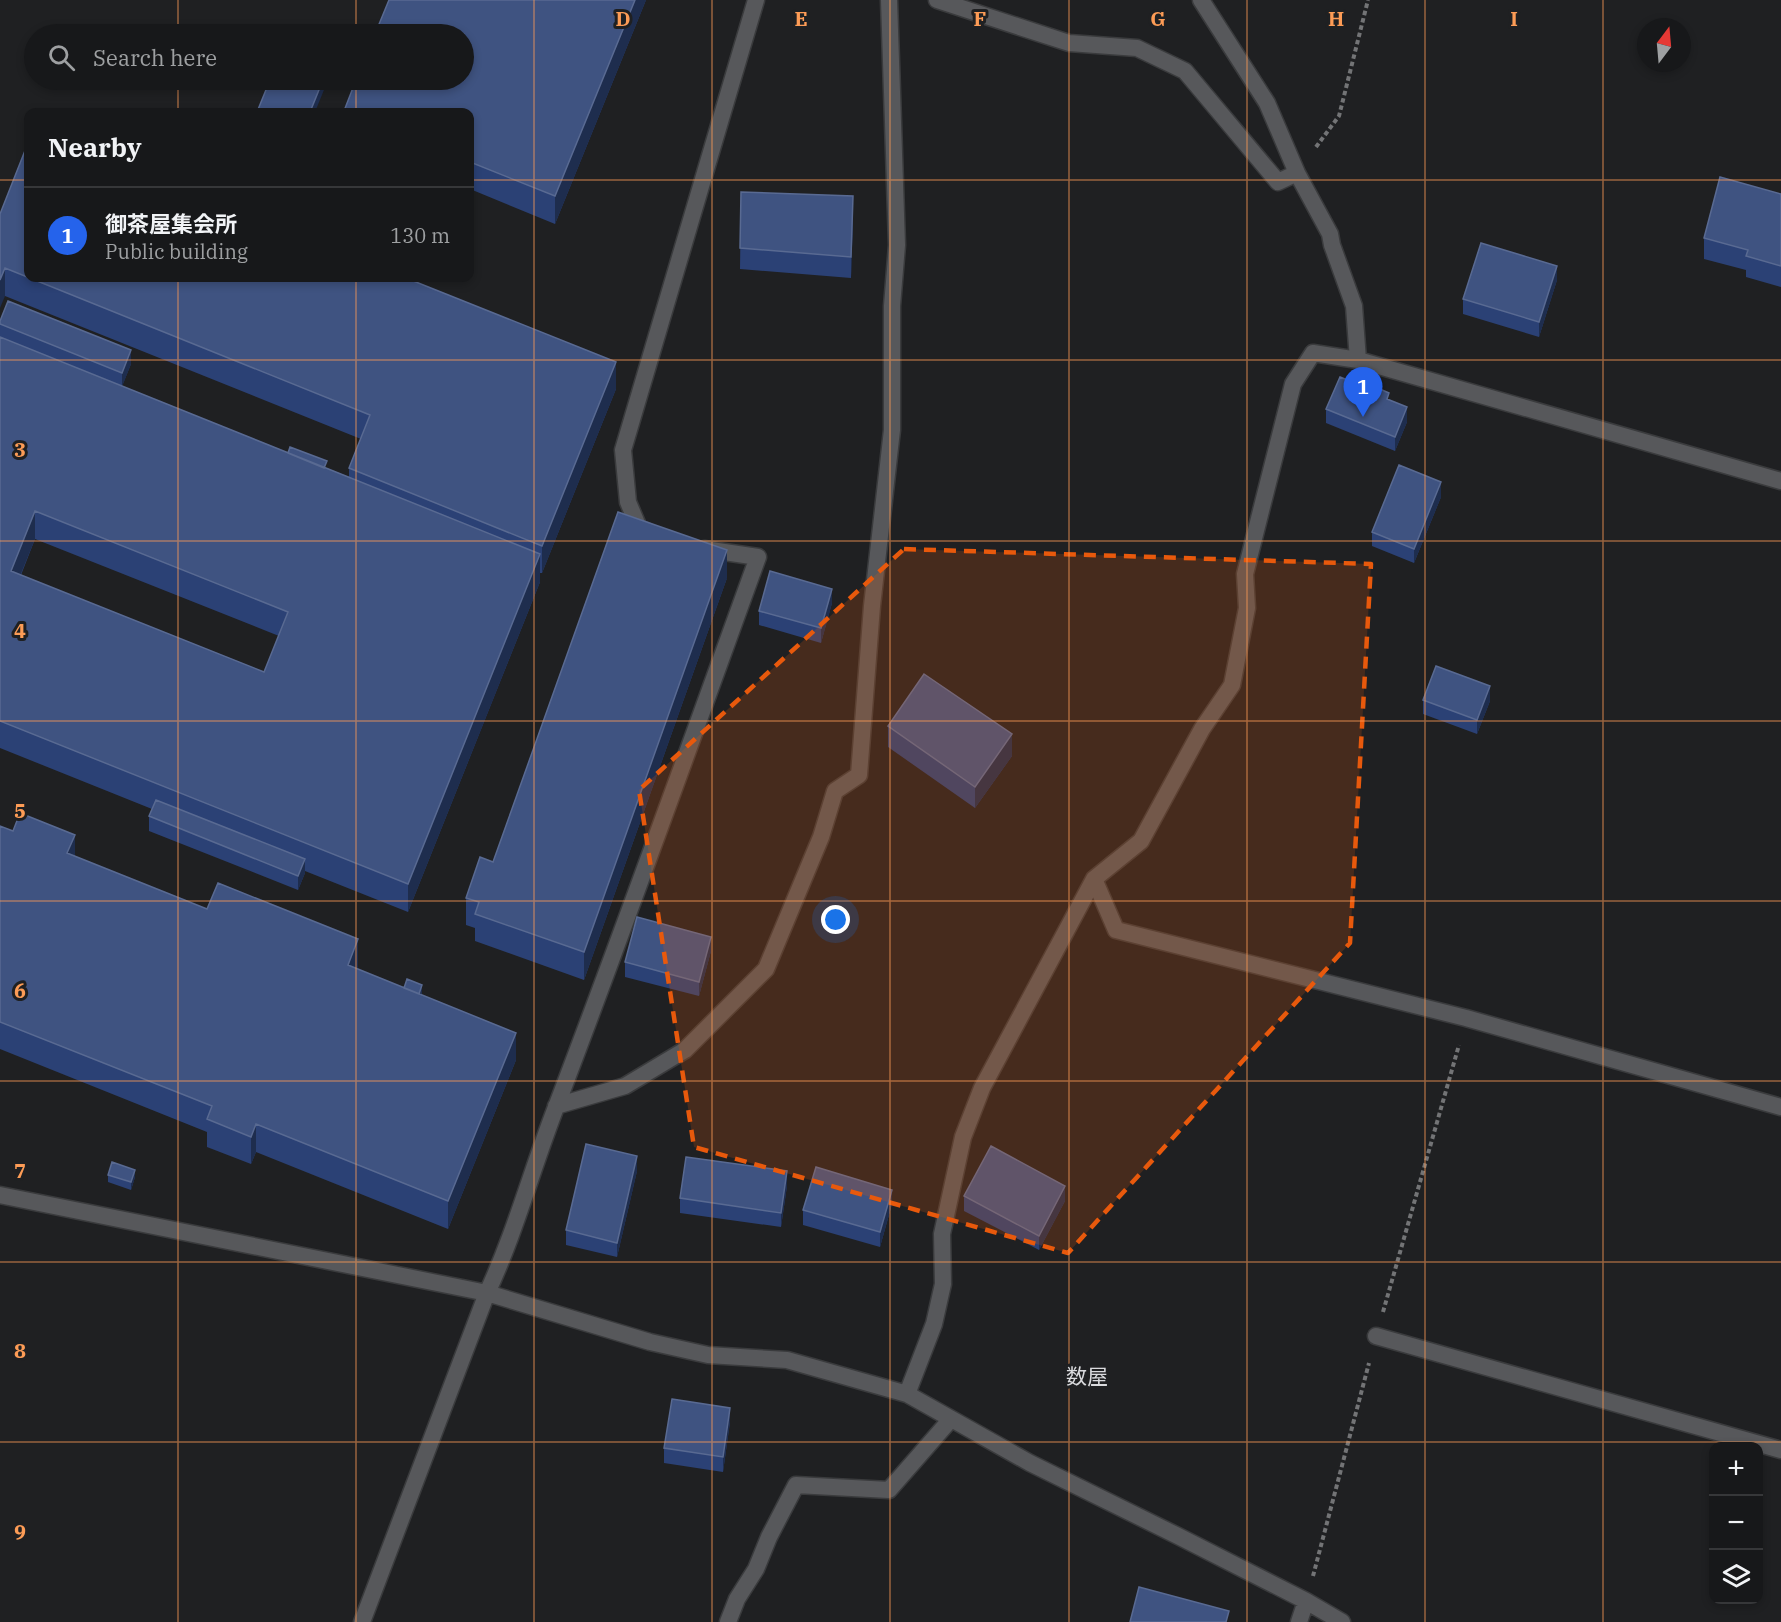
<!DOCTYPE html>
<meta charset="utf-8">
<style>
body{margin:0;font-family:"IBM Plex Serif","Noto Sans JP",serif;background:#202123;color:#f1f3f6}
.controls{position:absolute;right:18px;bottom:18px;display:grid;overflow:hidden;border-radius:12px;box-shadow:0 3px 9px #0003}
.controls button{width:54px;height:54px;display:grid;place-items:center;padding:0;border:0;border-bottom:2px solid #363739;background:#17181a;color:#f1f3f6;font:30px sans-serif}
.compass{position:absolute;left:1637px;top:18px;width:54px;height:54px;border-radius:50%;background:#17181a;box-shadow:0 3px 9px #0003;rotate:16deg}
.you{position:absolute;left:836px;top:920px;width:21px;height:21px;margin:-15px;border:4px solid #fff;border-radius:50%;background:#1a73e8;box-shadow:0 0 0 9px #1a73e833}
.badge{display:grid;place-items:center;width:39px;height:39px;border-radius:50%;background:#2563eb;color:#fff;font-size:20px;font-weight:700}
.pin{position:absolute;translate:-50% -50px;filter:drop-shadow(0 2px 3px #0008)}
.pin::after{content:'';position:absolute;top:32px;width:21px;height:18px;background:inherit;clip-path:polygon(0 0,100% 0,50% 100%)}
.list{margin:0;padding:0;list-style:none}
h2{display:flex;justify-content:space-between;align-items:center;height:78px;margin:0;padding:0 24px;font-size:26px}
h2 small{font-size:20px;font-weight:400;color:#9ea0a2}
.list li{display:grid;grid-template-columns:39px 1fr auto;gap:18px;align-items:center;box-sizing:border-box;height:96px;padding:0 24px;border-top:2px solid #363739}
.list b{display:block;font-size:22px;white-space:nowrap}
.list p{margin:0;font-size:20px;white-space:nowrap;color:#9ea0a2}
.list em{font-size:20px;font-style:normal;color:#9ea0a2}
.icon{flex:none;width:33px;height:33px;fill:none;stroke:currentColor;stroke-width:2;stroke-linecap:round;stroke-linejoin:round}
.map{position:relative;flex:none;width:1781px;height:1622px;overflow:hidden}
.search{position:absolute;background:#17181a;box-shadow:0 3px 9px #0003;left:24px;top:24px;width:450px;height:66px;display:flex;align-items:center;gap:15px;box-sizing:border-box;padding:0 21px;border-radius:33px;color:#9ea0a2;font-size:22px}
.panel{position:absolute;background:#17181a;box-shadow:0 3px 9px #0003;left:24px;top:108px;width:450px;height:174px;border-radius:12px}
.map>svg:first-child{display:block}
</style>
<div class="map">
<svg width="1781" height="1622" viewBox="0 0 1781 1622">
<rect width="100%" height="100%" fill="#1f2022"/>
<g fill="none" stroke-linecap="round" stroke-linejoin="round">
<defs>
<path id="minor" d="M937,0L1069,43L1137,48L1185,71L1278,182L1297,173
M1201,0L1267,103L1297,173L1330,234L1332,245L1354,306L1358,360
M648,532L639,528L628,502L623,450L756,0
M1094,879L1116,930L1466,1018L1781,1107
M556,1106L625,1086L685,1050L766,969L821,837L835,791L859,775L872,606L892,430V306L897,245L889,0
M0,1195L487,1293L650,1342L708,1355L787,1360L907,1394L1030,1463L1178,1536L1306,1601L1342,1622
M1376,1336L1781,1450
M907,1394L934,1324L943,1284L942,1234L963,1137L982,1088L1094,879L1141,841L1202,729L1232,685L1247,608L1245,574L1293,384L1313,353L1358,360L1781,481
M362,1622L487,1293C516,1231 533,1165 558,1102C627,921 692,739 758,557L704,549
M728,1622L737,1599L756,1569L769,1537L796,1485L889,1490L951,1419
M1299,1622L1306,1601"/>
</defs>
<!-- minor casing -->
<use href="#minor" stroke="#3a3b3d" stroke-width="19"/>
<!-- path -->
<path stroke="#737476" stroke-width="4" stroke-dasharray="4.5 3" stroke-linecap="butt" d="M1316,147L1339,116L1368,0
M1383,1312L1459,1045
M1313,1576L1369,1363"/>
<!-- minor -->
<use href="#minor" stroke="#57585b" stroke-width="16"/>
</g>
<!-- wall -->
<path fill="#2b4175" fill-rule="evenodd" d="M646,0L555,224L470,189V112H344V111Z
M741,192L853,217L851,278L740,269Z
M1781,194V287L1746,277V270L1704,259V238Z
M0,214L616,389L542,573H540V582L408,912L305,871V873L298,890L149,831V816L152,809L0,748V321L131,364L122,386L349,477V468L361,439L5,296ZM35,539L279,636L264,672L21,575Z
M1557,280L1539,337L1463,314V299Z
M1389,400L1407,422L1395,451L1326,423V409Z
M1441,497L1414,563L1372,546V532Z
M727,578L584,980L475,941V928L466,925V898L493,862Z
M832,603L821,643L759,625V611Z
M1423,700L1490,701L1477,734L1423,714Z
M888,726L1012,756L975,808L888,747Z
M0,826L207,909L358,966L357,969L404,988L422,992L421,995L516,1060L448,1229L256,1152L251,1164L207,1147V1132L0,1049Z
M711,951L699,996L625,977V962Z
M637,1171L617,1257L566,1245V1230Z
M108,1175L135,1177L131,1190L108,1182Z
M787,1186L781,1227L680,1213V1198Z
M964,1196L1065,1201L1039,1250L964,1211Z
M892,1204L880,1247L803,1225V1210Z
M730,1422L723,1472L664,1463V1448Z"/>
<!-- shaded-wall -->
<path fill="#1e2d4e" d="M635,0H646L555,224V196Z
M323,80H328L315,112H310Z
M853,196V217L851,278V257Z
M1557,266V280L1539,337V322Z
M5,268V296L0,308V280Z
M131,350V364L122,387V373Z
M616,362V389L542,573V546Z
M1407,407V422L1395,451V437Z
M1441,482V497L1414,563V549Z
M35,511V539L11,598V571Z
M727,550V578L584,980V952Z
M540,554V582L408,912V884Z
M832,589V603L821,643V628Z
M1490,686V701L1477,734V720Z
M1012,734V756L975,808V787Z
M75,835V863L67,853Z
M305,859V873L298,890V876Z
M711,937V951L699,996V982Z
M358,939V966L348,993V965Z
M422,985V992L416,1007V1000Z
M516,1033V1060L448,1229V1201Z
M256,1124V1152L251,1164V1137Z
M637,1156V1171L617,1257V1243Z
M135,1170V1177L131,1190V1182Z
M787,1171V1186L781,1227V1213Z
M1065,1186V1201L1039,1250V1236Z
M892,1190V1204L880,1247V1232Z
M730,1408V1422L723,1472V1457Z"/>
<!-- building -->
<path fill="#3f5381" stroke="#596a92" stroke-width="1.5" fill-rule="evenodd" d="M389,0H635L555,196L470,162V112H348L344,111L356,80H464V34H375Z
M270,80H323L310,112H257Z
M28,143V278H406L616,362L542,546L349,468L370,415L5,268L0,280V214Z
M1720,177L1781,194V266L1746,256L1748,250L1704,238Z
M741,192L853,196L851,257L740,248Z
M1481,243L1557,266L1539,322L1463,299Z
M8,301L131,350L122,373L0,324V321Z
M0,337L540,554L408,884L0,721ZM35,511L288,612L264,672L11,571Z
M1340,377L1350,381L1352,377L1389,393L1387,399L1407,407L1395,437L1326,409Z
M290,447L327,461L324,468L288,453Z
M1399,465L1441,482L1414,549L1372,532Z
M618,512L727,550L584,952L475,914L479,902L466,898L480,857L493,862Z
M770,571L832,589L821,628L759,611Z
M1436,666L1490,686L1477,720L1423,700Z
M924,674L1012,734L975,787L888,726Z
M156,800L305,859L298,876L149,816Z
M20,813L75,835L67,853L207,909L218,883L358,939L348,965L516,1033L448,1201L256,1124L251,1137L207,1119L212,1106L0,1022V826L13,831Z
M637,917L711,937L699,982L625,962Z
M407,979L422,985L419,994L404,988Z
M586,1144L637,1156L617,1243L566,1230Z
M991,1146L1065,1186L1039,1236L964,1196Z
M686,1157L787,1171L781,1213L680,1198Z
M112,1162L135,1170L131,1182L108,1175Z
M816,1167L892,1190L880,1232L803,1210Z
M672,1399L730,1408L723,1457L664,1448Z
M1139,1587L1229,1611L1226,1622H1130Z"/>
<!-- marked area -->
<path fill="#e8590c" fill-opacity="0.2" stroke="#e8590c" stroke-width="4.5" stroke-dasharray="12 8" stroke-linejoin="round" d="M904,549L1371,564L1350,943L1068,1253L694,1147L639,790Z"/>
<!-- grid -->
<path fill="none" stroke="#fd9c56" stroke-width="1.5" stroke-opacity="0.55" d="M178,0V34M356,0V34M534,0V1622M712,0V1622M890,0V1622M1069,0V1622M1247,0V1622M1425,0V1622M1603,0V1622M178,80V112M356,80V112M0,180H28M470,180H1781M178,278V1622M356,278V1622M0,360H1781M0,541H1781M0,721H1781M0,901H1781M0,1081H1781M0,1262H1781M0,1442H1781"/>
<g text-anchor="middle" stroke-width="6" stroke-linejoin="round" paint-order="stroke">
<!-- quarter labels -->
<g font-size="21" fill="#dadbde" stroke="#1f2022">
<text x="1087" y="1384">数屋</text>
</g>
</g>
<g font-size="20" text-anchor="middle" font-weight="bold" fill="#fd9c56" stroke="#1f2022" stroke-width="6" stroke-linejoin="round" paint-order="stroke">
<text x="623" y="26">D</text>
<text x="801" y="26">E</text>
<text x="980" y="26">F</text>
<text x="1158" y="26">G</text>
<text x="1336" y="26">H</text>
<text x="1514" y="26">I</text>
<text x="20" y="457">3</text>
<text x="20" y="638">4</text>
<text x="20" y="818">5</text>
<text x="20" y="998">6</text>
<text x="20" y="1178">7</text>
<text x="20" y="1358">8</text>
<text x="20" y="1539">9</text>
</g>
</svg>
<div class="controls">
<button>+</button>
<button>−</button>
<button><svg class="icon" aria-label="layers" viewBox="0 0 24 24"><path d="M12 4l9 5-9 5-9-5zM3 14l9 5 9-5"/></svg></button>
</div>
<svg class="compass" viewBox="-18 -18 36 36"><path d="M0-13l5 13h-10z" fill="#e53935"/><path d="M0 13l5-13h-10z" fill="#9ea0a2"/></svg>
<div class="you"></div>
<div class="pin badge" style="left:1363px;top:417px">1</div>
<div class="search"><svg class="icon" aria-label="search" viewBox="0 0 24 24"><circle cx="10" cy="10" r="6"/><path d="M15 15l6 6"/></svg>Search here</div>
<section class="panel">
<h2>Nearby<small></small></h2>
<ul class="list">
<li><span class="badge">1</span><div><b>御茶屋集会所</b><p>Public building</p></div><em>130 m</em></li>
</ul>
</section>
</div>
